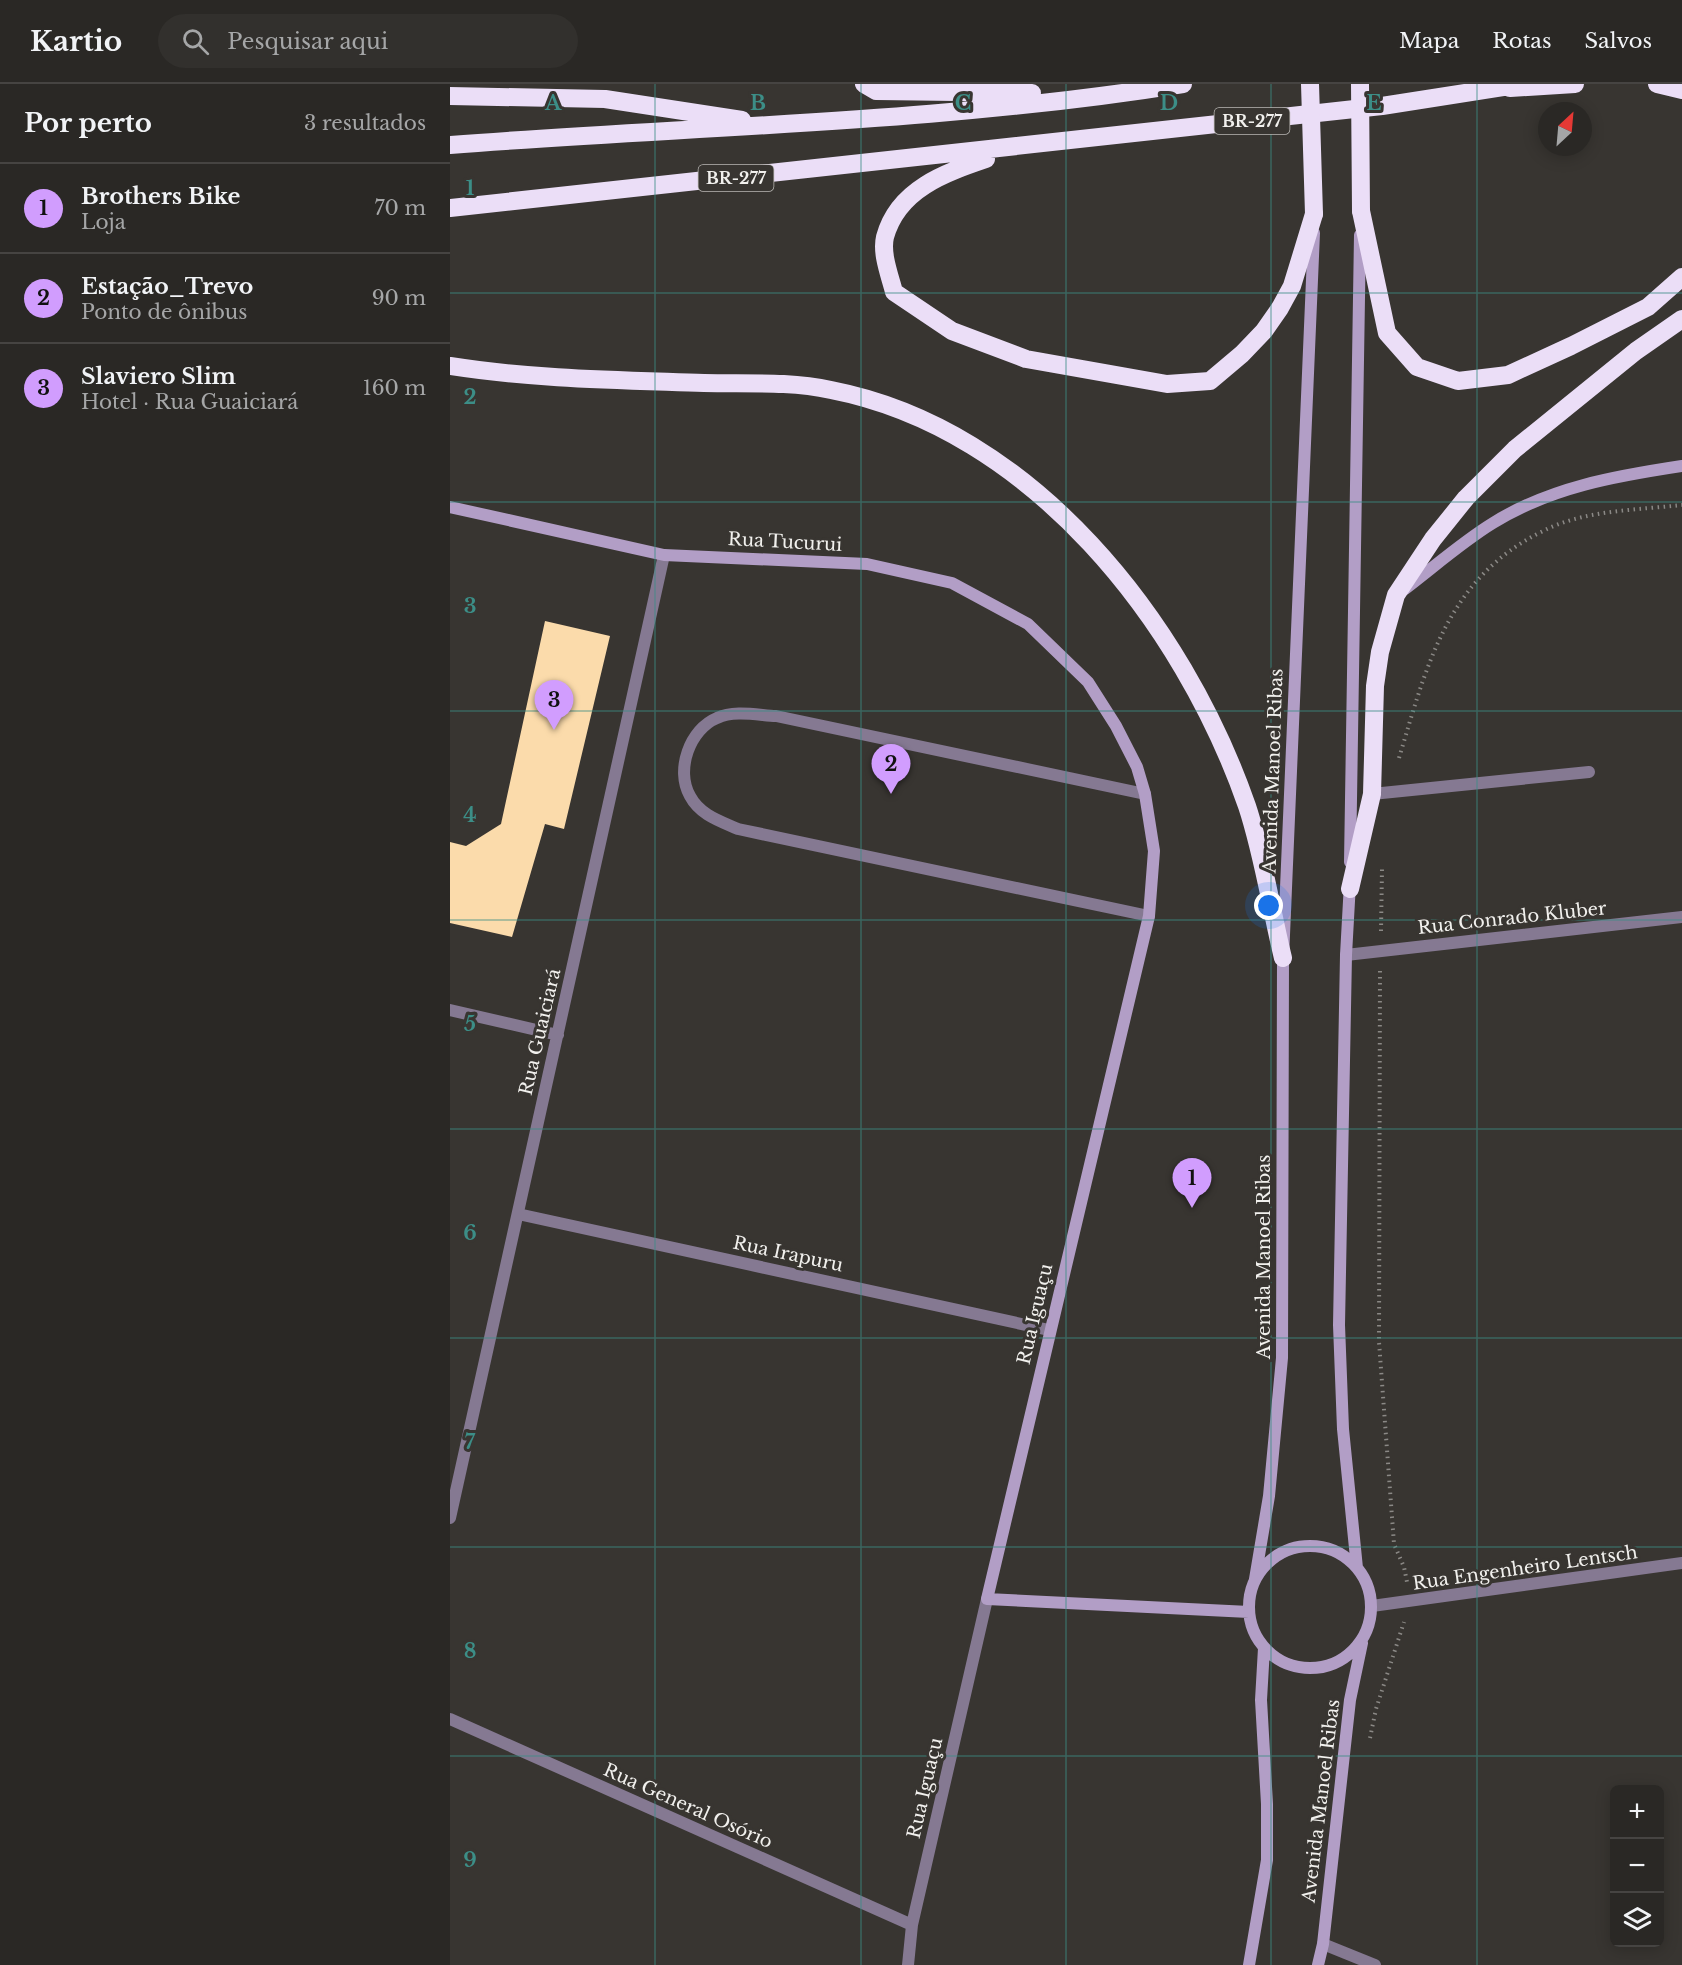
<!DOCTYPE html>
<html lang="pt">
<meta charset="utf-8">
<style>
body{margin:0;font-family:"Libre Baskerville",serif;background:#32302d;color:#f1f3f6}
.controls{position:absolute;right:18px;bottom:18px;display:grid;overflow:hidden;border-radius:9px;box-shadow:0 3px 15px #0003}
.controls button{width:54px;height:54px;display:grid;place-items:center;padding:0;border:0;border-bottom:2px solid #464442;background:#2a2825;color:#f1f3f6;font:30px sans-serif}
.compass{position:absolute;left:1088px;top:18px;width:54px;height:54px;border-radius:50%;background:#2a2825;box-shadow:0 3px 15px #0003;rotate:26deg}
.you{position:absolute;left:819px;top:822px;width:21px;height:21px;margin:-15px;border:4px solid #fff;border-radius:50%;background:#1a73e8;box-shadow:0 0 0 9px #1a73e833}
.badge{display:grid;place-items:center;width:39px;height:39px;border-radius:50%;background:#d19dfe;color:#111;font-size:20px;font-weight:700}
.pin{position:absolute;translate:-50% -50px;filter:drop-shadow(0 2px 3px #0008)}
.pin::after{content:'';position:absolute;top:32px;width:21px;height:18px;background:inherit;clip-path:polygon(0 0,100% 0,50% 100%)}
.list{margin:0;padding:0;list-style:none}
h2{display:flex;justify-content:space-between;align-items:center;height:78px;margin:0;padding:0 24px;font-size:26px}
h2 small{font-size:20px;font-weight:400;color:#a5a6a7}
.list li{display:grid;grid-template-columns:39px 1fr auto;gap:18px;align-items:center;box-sizing:border-box;height:90px;padding:0 24px;border-top:2px solid #464442}
.list b{display:block;font-size:22px;white-space:nowrap}
.list p{margin:0;font-size:20px;white-space:nowrap;color:#a5a6a7}
.list em{font-size:20px;font-style:normal;color:#a5a6a7}
.icon{flex:none;width:33px;height:33px;fill:none;stroke:currentColor;stroke-width:2;stroke-linecap:round;stroke-linejoin:round}
.map{position:relative;flex:none;width:1232px;height:1881px;overflow:hidden}
header{display:flex;align-items:center;gap:36px;box-sizing:border-box;height:84px;padding:0 30px;background:#2a2825;border-bottom:2px solid #464442}
header strong{font-size:28px}
nav{display:flex;gap:33px;margin-inline-start:auto;font-size:21px}
.search{width:420px;height:54px;background:#32302d;display:flex;align-items:center;gap:15px;box-sizing:border-box;padding:0 21px;border-radius:33px;color:#a5a6a7;font-size:22px}
main{display:flex}
aside{flex:1;background:#2a2825}
.map>svg:first-child{display:block}
</style>
<header>
<strong>Kartio</strong>
<div class="search"><svg class="icon" aria-label="search" viewBox="0 0 24 24"><circle cx="10" cy="10" r="6"/><path d="M15 15l6 6"/></svg>Pesquisar aqui</div>
<nav><a>Mapa</a><a>Rotas</a><a>Salvos</a></nav>
</header>
<main>
<aside>
<h2>Por perto<small>3 resultados</small></h2>
<ul class="list">
<li><span class="badge">1</span><div><b>Brothers Bike</b><p>Loja</p></div><em>70 m</em></li>
<li><span class="badge">2</span><div><b>Estação_Trevo</b><p>Ponto de ônibus</p></div><em>90 m</em></li>
<li><span class="badge">3</span><div><b>Slaviero Slim</b><p>Hotel · Rua Guaiciará</p></div><em>160 m</em></li>
</ul>
</aside>
<div class="map">
<svg width="1232" height="1881" viewBox="0 0 1232 1881">
<rect width="100%" height="100%" fill="#383531"/>
<!-- building -->
<path fill="#fbdbab" d="M95,537L160,552L114,745L95,740L62,853L0,839V758L16,762L51,740Z"/>
<g fill="none" stroke-linecap="round" stroke-linejoin="round">
<!-- path -->
<path stroke="#8b8986" stroke-width="4" stroke-dasharray="1.5 4.5" stroke-linecap="butt" d="M949,674C977,581 997,494 1093,447C1134,426 1187,426 1232,421
M931,847L932,785
M930,887L929,1258L944,1460L954,1483L957,1498
M920,1654L926,1625L954,1538"/>
<!-- lane -->
<path stroke="#857992" stroke-width="12" d="M695,710L326,632C307,631 284,626 267,634C240,645 225,686 240,712C250,731 270,737 288,745L699,832
M922,710L1139,688"/>
<!-- street -->
<path stroke="#857992" stroke-width="12" d="M896,871L1232,833
M0,926L108,951
M68,1130L599,1246
M0,1434L214,471
M922,1522L1232,1479
M0,1635L462,1841
M873,1860L925,1881
M458,1881L462,1841L537,1515"/>
<!-- secondary -->
<path stroke="#b29ec6" stroke-width="12" d="M0,423L214,471L417,480L502,499L578,540L638,598L666,642L687,683L695,710L704,767L699,832L537,1515L799,1528
M955,505C984,483 1012,458 1043,439C1101,403 1166,392 1232,382
M900,778L910,151
M900,799L896,871L889,1241L893,1345L907,1484
M799 1523a61 61 0 1 1 122 0a61 61 0 1 1-122 0Z
M805,1495L819,1412L832,1274L833,874L864,149
M799,1881L817,1776V1720L811,1616L814,1564
M868,1881L873,1860L900,1616L912,1559"/>
<!-- highway -->
<path stroke="#ebdef7" stroke-width="18" d="M414,0L426,7L582,9
M1207,0L1232,6
M1060,4L1125,0
M0,12L155,15L292,36
M0,61C245,42 491,39 733,0
M536,75C495,89 448,105 435,153C431,170 440,192 444,208L502,247L576,275L717,300L760,297L792,270L814,247L830,224L842,202L864,130
M0,124L932,22L1072,0
M911,127L937,249L967,283L1008,297L1058,291L1121,262L1198,223L1232,193
M0,282C83,295 170,296 254,299C297,300 339,297 381,306C582,345 733,538 797,722C813,770 821,825 833,874
M900,805L922,710L925,602L930,568L946,511L983,455L1016,414L1065,365L1186,267L1232,235"/>
<!-- highway-bridge -->
<path stroke="#ebdef7" stroke-width="18" d="M860,0L864,130
M910,0L911,127"/>
</g>
<!-- grid -->
<path fill="none" stroke="#3c8e87" stroke-width="1.5" stroke-opacity="0.55" d="M205,0V1881M411,0V1881M616,0V1881M821,0V1881M1027,0V1881M0,209H1232M0,418H1232M0,627H1232M0,836H1232M0,1045H1232M0,1254H1232M0,1463H1232M0,1672H1232"/>
<g text-anchor="middle" stroke-width="6" stroke-linejoin="round" paint-order="stroke">
<!-- shield labels -->
<g fill="#383531" stroke="#bab8b5" stroke-width="1.5">
<rect x="764.5" y="24" width="75" height="26" rx="4.5"/>
<rect x="248.5" y="81" width="75" height="26" rx="4.5"/>
</g>
<g font-size="16" font-weight="bold" fill="#f1f0ed">
<text x="802" y="43">BR-277</text>
<text x="286" y="100">BR-277</text>
</g>
<!-- street labels -->
<g font-size="18" fill="#f1f0ed" stroke="#383531">
<text transform="translate(335 458) rotate(3)" y="6">Rua Tucurui</text>
<text transform="translate(823 687) rotate(-88)" y="6">Avenida Manoel Ribas</text>
<text transform="translate(1062 834) rotate(-6)" y="6">Rua Conrado Kluber</text>
<text transform="translate(90 948) rotate(-77)" y="6">Rua Guaiciará</text>
<text transform="translate(338 1170) rotate(12)" y="6">Rua Irapuru</text>
<text transform="translate(814 1173) rotate(-90)" y="6">Avenida Manoel Ribas</text>
<text transform="translate(585 1230) rotate(-77)" y="6">Rua Iguaçu</text>
<text transform="translate(1075 1484) rotate(-8)" y="6">Rua Engenheiro Lentsch</text>
<text transform="translate(475 1704) rotate(-77)" y="6">Rua Iguaçu</text>
<text transform="translate(871 1717) rotate(-83)" y="6">Avenida Manoel Ribas</text>
<text transform="translate(238 1722) rotate(24)" y="6">Rua General Osório</text>
</g>
</g>
<g font-size="20" text-anchor="middle" font-weight="bold" fill="#3c8e87" stroke="#383531" stroke-width="6" stroke-linejoin="round" paint-order="stroke">
<text x="103" y="26">A</text>
<text x="308" y="26">B</text>
<text x="513" y="26">C</text>
<text x="719" y="26">D</text>
<text x="924" y="26">E</text>
<text x="20" y="111">1</text>
<text x="20" y="320">2</text>
<text x="20" y="529">3</text>
<text x="20" y="738">4</text>
<text x="20" y="947">5</text>
<text x="20" y="1156">6</text>
<text x="20" y="1365">7</text>
<text x="20" y="1574">8</text>
<text x="20" y="1783">9</text>
</g>
</svg>
<div class="controls">
<button>+</button>
<button>−</button>
<button><svg class="icon" aria-label="layers" viewBox="0 0 24 24"><path d="M12 4l9 5-9 5-9-5zM3 14l9 5 9-5"/></svg></button>
</div>
<svg class="compass" viewBox="-18 -18 36 36"><path d="M0-13l5 13h-10z" fill="#e53935"/><path d="M0 13l5-13h-10z" fill="#a5a6a7"/></svg>
<div class="you"></div>
<div class="pin badge" style="left:742px;top:1124px">1</div>
<div class="pin badge" style="left:441px;top:710px">2</div>
<div class="pin badge" style="left:104px;top:646px">3</div>
</div>
</main>
